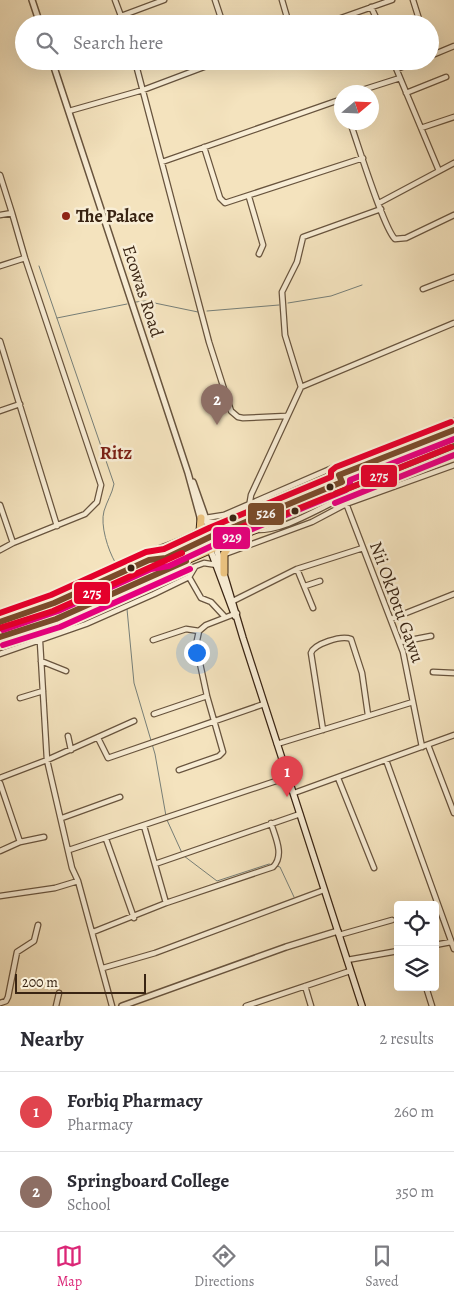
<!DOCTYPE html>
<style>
body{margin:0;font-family:Alegreya,serif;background:#f7f7f7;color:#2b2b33}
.controls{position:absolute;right:15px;bottom:15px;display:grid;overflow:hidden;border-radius:5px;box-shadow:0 5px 20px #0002}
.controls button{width:45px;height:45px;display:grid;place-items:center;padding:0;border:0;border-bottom:1px solid #e1e1e2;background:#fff;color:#2b2b33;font:25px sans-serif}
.compass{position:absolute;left:334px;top:85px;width:45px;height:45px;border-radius:50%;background:#fff;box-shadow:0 5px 20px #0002;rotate:71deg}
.scale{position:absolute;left:15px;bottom:12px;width:131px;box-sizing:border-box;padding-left:5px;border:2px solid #392413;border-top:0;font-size:14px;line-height:18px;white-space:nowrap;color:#392413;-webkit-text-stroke:4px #f8edd5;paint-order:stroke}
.you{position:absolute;left:196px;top:652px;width:18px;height:18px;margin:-12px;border:4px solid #fff;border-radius:50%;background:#1a73e8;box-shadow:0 0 0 8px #1a73e833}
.badge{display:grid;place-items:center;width:32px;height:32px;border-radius:50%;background:#db2777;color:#fff;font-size:16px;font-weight:700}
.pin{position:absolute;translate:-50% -41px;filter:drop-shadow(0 1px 2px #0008)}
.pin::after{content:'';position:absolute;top:26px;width:18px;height:15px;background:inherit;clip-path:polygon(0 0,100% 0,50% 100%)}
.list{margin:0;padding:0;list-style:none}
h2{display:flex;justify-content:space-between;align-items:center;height:65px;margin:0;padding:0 20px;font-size:21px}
h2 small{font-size:16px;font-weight:400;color:#7c7c81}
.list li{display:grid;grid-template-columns:32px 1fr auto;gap:15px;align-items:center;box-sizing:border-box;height:80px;padding:0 20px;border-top:1px solid #e1e1e2}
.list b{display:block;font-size:19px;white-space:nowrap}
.list p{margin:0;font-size:16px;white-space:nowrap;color:#7c7c81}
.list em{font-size:16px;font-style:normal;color:#7c7c81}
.icon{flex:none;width:28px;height:28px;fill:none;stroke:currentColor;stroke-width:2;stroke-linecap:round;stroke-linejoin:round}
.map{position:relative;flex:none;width:454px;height:1006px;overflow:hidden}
.search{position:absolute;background:#fff;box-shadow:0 5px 20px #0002;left:15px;right:15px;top:15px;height:55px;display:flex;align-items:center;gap:12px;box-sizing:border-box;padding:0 18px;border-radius:28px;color:#7c7c81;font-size:19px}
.sheet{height:225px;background:#fff}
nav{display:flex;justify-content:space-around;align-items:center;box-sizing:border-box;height:70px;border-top:1px solid #e1e1e2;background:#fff;font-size:14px;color:#7c7c81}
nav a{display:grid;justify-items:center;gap:2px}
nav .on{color:#db2777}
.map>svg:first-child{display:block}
</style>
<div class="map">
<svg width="454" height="1006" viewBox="0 0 454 1006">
<rect width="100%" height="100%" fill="#f4e3be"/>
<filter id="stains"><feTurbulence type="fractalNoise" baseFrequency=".004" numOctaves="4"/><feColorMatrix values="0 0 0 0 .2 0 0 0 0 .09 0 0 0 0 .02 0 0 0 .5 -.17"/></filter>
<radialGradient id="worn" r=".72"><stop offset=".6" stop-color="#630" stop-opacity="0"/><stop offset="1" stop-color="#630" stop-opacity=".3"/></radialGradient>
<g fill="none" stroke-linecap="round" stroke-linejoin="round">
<!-- stream -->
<path stroke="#777f78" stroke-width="1" d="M39,266L114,484C112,494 107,501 104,511C100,525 108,550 115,562
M136,302L145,301L198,312
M288,303L331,296L362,285
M207,311L279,305
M57,318L127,304
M127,609L134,683L155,754L166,816
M167,820L182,853
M184,856L217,881L269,864L280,867L294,897"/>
<defs>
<path id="minor" d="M115,0L124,24
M215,0L223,24
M282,0L289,24
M413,0L419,19
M371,7L379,24
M121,16L164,0
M324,24L392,0
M430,56L454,46
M135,61L209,342L231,411L238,417L243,418L286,416
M393,61L439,171
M397,69L417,61
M356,92L400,78
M406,93L446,77
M69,111L143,90L220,61
M350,122C358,144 383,227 395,239L406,238L454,215
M421,128L454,117
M204,147L220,198L225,203L363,158
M162,162L342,99
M0,175L12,213L0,215
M249,197L263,245L259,254
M379,203L454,163
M12,213L25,258L101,485L97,502L85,514L13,543
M0,266L25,258
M423,289L454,277
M0,341L57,526
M301,387L285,335L282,292L297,262L303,237L381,209
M0,411L20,404
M344,498L403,652L422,747
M0,505L13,543L0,550
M248,513L251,495L301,387L454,323
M205,518L224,515L344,463L454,421
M206,522H225L388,455L454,430
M257,530C287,530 316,509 343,498C380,483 417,469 454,455
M225,554L312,522L346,504L454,465
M297,569L313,608
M189,577L201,598L211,602L224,616
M305,586L320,581
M233,601L297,569L363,548
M0,614C43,602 80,580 120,563C147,551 173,546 199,531
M391,619L454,594
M0,622L54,603L149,560L163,558
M153,640L186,629L199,631
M40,642L47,760L72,868L78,881L112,1006
M400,642L431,636
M0,645L58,626L196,566L204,563L217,565
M0,654L86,624L154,594L189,577L195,567
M41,661L66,671
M433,672L454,673
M20,698L43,691
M154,714L207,696
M323,730L311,653C314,644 341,635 351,639L362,673L368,715
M68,736L71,750
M98,738L108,758L264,704
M277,744L413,702
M428,745L454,813
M386,760L454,949
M179,770L219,756L223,752L207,696L196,645L199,631L206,625L237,613
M0,778L47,760L134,721
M338,778L374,868
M0,783L20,842
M294,793L454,735
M62,818L120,797
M144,826L166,903
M106,839L134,918
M69,850L288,777
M0,851L20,842L44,837
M155,864L300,814
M0,896L55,888L78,881
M93,932L166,903L273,867C285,855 275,837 271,823
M339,935L392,920
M435,945L451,942
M347,960L398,951
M103,968L155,953L324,890
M305,986L311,1006
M426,987L432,1006
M0,1003L6,1001L8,997L17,952L34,941L38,925
M56,1006L59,993
M246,1006L350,971"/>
<path id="tertiary" d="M32,0L40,24
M52,61L188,473L206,539
M193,482L212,536
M122,1006L286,947L338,931"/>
<path id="secondary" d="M215,544L243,638L362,1006
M209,546L235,616"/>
<path id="trunk" d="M190,545L200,531L201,518
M211,546L214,541L232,531
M188,555L208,544L212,536
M224,573V554L232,541
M78,609L81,616
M0,630L54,613L212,536L454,439
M0,637L56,619L341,491L454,446"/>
</defs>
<!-- minor casing -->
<use href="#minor" stroke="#68543e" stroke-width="7"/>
<!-- tertiary casing -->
<use href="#tertiary" stroke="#68543e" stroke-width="8"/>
<!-- secondary casing -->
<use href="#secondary" stroke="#392413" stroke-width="8"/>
<!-- trunk casing -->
<use href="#trunk" stroke="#392413" stroke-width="9"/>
<!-- minor -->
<use href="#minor" stroke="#f8edd5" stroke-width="4.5"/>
<!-- tertiary -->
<use href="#tertiary" stroke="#f8edd5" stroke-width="5"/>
<!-- secondary -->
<use href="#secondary" stroke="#f8edd5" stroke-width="5.5"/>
<!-- trunk -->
<use href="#trunk" stroke="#eac27f" stroke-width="7"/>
<defs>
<path id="bus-1" d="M332,495L454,446
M0,622L54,603L149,560L166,558L212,536L342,482L339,475L454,430
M0,637L56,619L186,561"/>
<path id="bus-2" d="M335,503L454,455
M3,630L58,611L151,569L169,566L216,544L346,490L350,485V480L454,439
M3,645L60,627L190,569"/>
<path id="bus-3" d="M236,529L254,522L270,520L451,447
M0,613L51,595L146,552L164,549L209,528L331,477V471L336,467L451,422
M0,628L53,611L182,553"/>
</defs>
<!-- bus-1 casing -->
<use href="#bus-1" stroke="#f8edd5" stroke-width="10"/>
<!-- bus-2 casing -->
<use href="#bus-2" stroke="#f8edd5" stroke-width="10"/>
<!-- bus-3 casing -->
<use href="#bus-3" stroke="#f8edd5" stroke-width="10"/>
<!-- bus-1 -->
<use href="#bus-1" stroke="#7a4b2a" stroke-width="6"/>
<!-- bus-2 -->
<use href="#bus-2" stroke="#e5007d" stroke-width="6"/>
<!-- bus-3 -->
<use href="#bus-3" stroke="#e4002b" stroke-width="6"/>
</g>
<!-- markers -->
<circle fill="#8f2418" stroke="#f8edd5" stroke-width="2" cx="66" cy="216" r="5"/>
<g fill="#392413" stroke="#f8edd5" stroke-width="2">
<circle cx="330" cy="487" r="4.5"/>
<circle cx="295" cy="511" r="4.5"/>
<circle cx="233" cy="518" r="4.5"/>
<circle cx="131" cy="568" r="4.5"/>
</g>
<g text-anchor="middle" stroke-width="5" stroke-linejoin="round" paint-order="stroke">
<!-- poi labels -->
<g font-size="18" font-weight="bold" fill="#392413" stroke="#f8edd5" text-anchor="start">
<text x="76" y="222">The Palace</text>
</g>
<!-- street labels -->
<g font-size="18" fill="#392413" stroke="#f8edd5">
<text transform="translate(143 291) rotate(72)" y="6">Ecowas Road</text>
<text transform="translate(397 602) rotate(70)" y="6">Nii OkPotu Gawu</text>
</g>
<!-- neighbourhood labels -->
<g font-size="19" font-weight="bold" fill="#7a1f14" stroke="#f8edd5">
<text x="116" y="459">Ritz</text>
</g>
</g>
<g stroke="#f8edd5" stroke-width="2">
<rect x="360" y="464" width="38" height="24" rx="5" fill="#e4002b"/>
<rect x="247" y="502" width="38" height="24" rx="5" fill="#7a4b2a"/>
<rect x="212" y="526" width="39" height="24" rx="5" fill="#e5007d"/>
<rect x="73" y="581" width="38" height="24" rx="5" fill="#e4002b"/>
</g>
<g font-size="14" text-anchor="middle" font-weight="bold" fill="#fff">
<text x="379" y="481">275</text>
<text x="266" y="518">526</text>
<text x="232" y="542">929</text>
<text x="92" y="598">275</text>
</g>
<rect width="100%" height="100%" filter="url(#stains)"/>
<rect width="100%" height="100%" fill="url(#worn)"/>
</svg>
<div class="controls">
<button><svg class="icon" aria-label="locate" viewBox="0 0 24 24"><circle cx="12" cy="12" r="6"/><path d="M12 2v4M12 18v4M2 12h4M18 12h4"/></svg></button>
<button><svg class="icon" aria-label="layers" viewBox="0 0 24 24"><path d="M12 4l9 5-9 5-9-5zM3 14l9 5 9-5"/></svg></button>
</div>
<svg class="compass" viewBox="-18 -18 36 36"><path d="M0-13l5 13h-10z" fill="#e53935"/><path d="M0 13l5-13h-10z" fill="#7c7c81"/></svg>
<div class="scale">200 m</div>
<div class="you"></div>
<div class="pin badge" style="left:287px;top:797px;background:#e0444e">1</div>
<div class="pin badge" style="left:217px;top:425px;background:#8d6e63">2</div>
<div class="search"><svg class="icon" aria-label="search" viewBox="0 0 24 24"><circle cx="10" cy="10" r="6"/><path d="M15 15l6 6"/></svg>Search here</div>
</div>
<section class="sheet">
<h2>Nearby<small>2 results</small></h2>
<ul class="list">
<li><span class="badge" style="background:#e0444e">1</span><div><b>Forbiq Pharmacy</b><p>Pharmacy</p></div><em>260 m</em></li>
<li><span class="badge" style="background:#8d6e63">2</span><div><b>Springboard College</b><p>School</p></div><em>350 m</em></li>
</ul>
</section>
<nav>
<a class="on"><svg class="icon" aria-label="map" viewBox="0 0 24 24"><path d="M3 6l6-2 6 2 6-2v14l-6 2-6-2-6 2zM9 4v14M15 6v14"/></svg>Map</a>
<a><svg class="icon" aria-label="directions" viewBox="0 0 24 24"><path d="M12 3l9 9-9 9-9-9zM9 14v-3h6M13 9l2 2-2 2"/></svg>Directions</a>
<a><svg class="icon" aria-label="saved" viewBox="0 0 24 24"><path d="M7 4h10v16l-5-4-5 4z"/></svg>Saved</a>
</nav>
